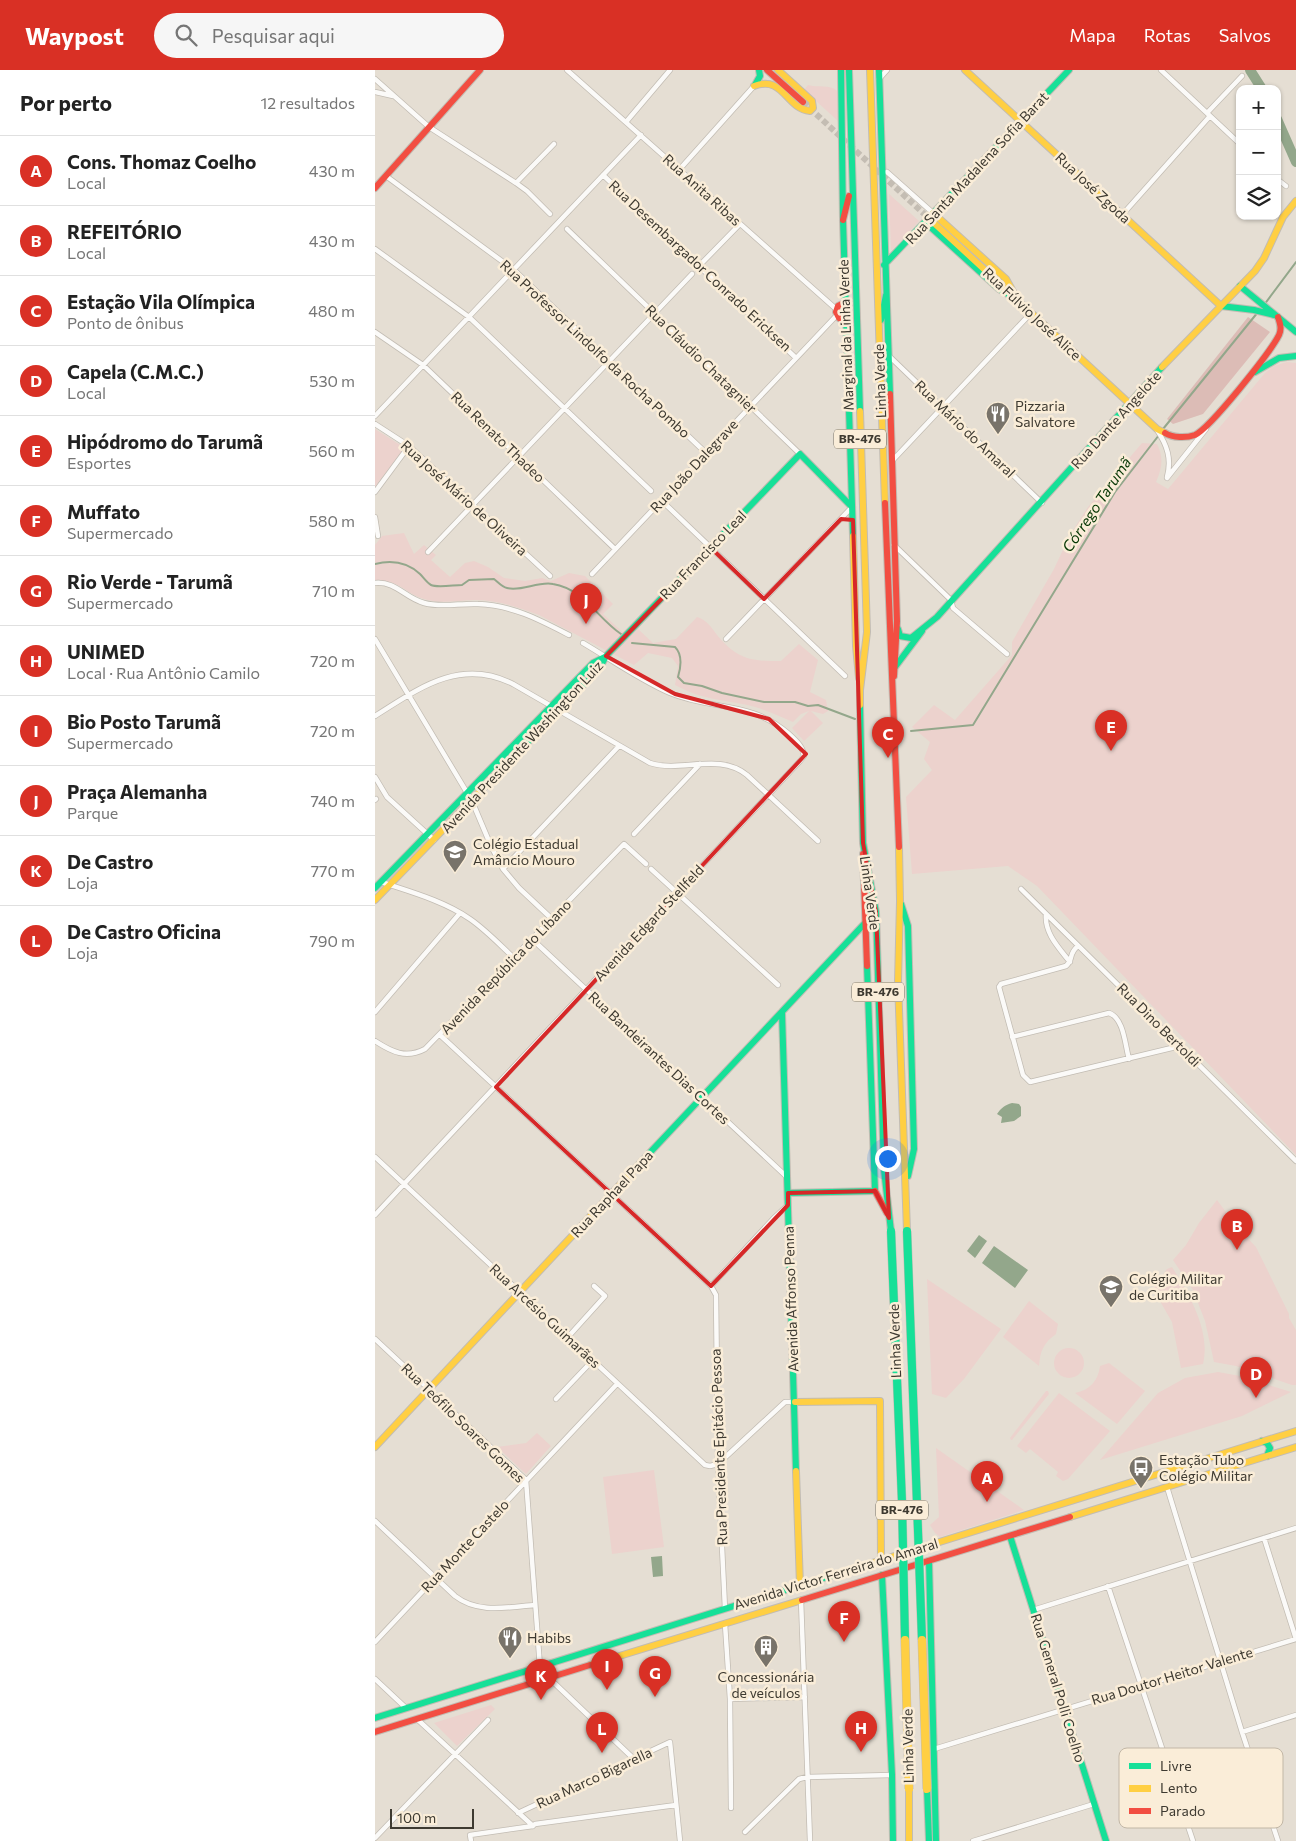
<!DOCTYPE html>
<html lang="pt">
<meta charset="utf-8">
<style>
body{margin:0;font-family:Commissioner,sans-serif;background:#f6f6f6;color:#222}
.controls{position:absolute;right:15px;top:15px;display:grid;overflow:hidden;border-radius:10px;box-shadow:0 1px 4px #0004}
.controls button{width:45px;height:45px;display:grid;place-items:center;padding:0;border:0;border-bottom:1px solid #e0e0e0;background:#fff;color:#222;font:25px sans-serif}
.scale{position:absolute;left:15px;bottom:12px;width:84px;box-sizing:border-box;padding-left:5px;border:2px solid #3e3a31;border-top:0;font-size:14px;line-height:18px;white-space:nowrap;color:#3e3a31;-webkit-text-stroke:4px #faedd8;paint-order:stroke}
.you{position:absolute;left:512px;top:1088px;width:18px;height:18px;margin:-12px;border:4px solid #fff;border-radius:50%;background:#1a73e8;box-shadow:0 0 0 8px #1a73e833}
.badge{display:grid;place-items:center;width:32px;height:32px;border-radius:50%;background:#d93025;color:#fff;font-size:16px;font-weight:700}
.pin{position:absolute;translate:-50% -41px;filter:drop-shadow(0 1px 2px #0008)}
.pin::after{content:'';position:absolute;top:26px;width:18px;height:15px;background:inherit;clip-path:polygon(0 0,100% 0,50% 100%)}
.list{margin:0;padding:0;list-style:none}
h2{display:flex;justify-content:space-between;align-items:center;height:65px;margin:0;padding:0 20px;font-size:21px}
h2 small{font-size:16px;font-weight:400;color:#767676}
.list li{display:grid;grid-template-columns:32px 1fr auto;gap:15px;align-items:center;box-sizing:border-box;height:70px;padding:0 20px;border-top:1px solid #e0e0e0}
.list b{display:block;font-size:19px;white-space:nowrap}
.list p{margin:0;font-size:16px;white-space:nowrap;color:#767676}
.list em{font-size:16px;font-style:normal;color:#767676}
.icon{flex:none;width:28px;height:28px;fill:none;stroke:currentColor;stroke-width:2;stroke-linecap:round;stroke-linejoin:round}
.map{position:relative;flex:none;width:921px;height:1771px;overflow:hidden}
header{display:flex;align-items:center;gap:30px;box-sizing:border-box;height:70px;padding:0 25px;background:#d93025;color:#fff}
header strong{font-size:24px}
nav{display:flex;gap:28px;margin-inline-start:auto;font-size:18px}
.search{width:350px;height:45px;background:#f6f6f6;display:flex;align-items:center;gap:12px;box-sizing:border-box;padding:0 18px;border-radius:28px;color:#767676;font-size:19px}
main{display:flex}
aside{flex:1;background:#fff}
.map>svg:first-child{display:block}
</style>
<header>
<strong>Waypost</strong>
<div class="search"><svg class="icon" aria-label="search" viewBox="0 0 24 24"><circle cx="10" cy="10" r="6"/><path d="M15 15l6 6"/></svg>Pesquisar aqui</div>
<nav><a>Mapa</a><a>Rotas</a><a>Salvos</a></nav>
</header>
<main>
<aside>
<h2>Por perto<small>12 resultados</small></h2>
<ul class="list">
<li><span class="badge">A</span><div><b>Cons. Thomaz Coelho</b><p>Local</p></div><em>430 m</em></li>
<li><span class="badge">B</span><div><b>REFEITÓRIO</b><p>Local</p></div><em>430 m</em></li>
<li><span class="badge">C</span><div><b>Estação Vila Olímpica</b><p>Ponto de ônibus</p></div><em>480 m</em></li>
<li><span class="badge">D</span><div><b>Capela (C.M.C.)</b><p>Local</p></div><em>530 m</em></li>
<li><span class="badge">E</span><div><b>Hipódromo do Tarumã</b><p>Esportes</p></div><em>560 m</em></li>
<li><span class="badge">F</span><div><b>Muffato</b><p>Supermercado</p></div><em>580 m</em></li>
<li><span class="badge">G</span><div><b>Rio Verde - Tarumã</b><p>Supermercado</p></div><em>710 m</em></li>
<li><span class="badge">H</span><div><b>UNIMED</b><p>Local · Rua Antônio Camilo</p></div><em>720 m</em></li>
<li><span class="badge">I</span><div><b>Bio Posto Tarumã</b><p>Supermercado</p></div><em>720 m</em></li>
<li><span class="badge">J</span><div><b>Praça Alemanha</b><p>Parque</p></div><em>740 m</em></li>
<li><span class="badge">K</span><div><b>De Castro</b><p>Loja</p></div><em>770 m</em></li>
<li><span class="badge">L</span><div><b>De Castro Oficina</b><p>Loja</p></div><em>790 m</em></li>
</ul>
</aside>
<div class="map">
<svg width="921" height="1771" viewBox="0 0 921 1771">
<rect width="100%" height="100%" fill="#e5ded3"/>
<!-- green -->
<path fill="#ecd2cd" d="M433,15C442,18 455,14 462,21L463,51L429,20Z
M514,124L544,151L517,180H516Z
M912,292L921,293V1085L662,816L633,796L537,804L531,727L557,700L549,689L555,672L537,657L559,635L580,650L637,585V572L679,499L695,465L713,437L767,373L782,374C789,388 787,398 781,412L793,419L890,303L899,296Z
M0,359L30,378L0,417Z
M29,463L39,484L49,475L61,485L56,490L75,507L90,493L99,491L113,497L129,508L150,511L167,508L176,511L194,503L210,506L238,534L228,544L254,568L263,559L278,573L301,569L322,547C332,550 336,557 342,565C363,590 376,591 406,591L424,574L443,590L435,622L451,630L453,641L448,644L436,641L448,653L429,671L417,658L434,641L426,644L418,652C402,645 385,637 367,634C341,629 324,628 300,615L303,596L297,588L273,583L259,595L164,545C143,537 122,530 100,530C84,530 68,534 53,530C30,525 28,510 0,511V475L7,466Z
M842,1130L863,1158L881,1177L914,1244V1248L921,1260V1315H917L861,1296L839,1292L830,1251L818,1220L798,1190L811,1175L824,1153Z
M797,1197C814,1224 836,1261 828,1294L806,1298L797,1252L778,1219L792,1199Z
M552,1209L626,1259L589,1309L571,1328L557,1324Z
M654,1231L683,1254L681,1264C668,1273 665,1282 664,1296L628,1267Z
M679 1293a15 15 0 1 1 30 0a15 15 0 1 1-30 0Z
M734,1293L770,1321L742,1354L700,1323C715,1320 723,1311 725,1296Z
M843,1302L865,1306L916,1322L867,1346L725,1390L783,1323L810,1308Z
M671,1321H673L674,1324L637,1370H636L635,1368Z
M684,1323L735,1361L693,1409L688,1411L681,1406L683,1402L655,1379L651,1383L642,1376Z
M162,1363L176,1376L151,1404L122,1377L151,1373Z
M561,1378L649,1440L565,1467L560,1463L555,1455L564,1447Z
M279,1400L289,1477L237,1484L228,1407Z
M116,1635L120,1639L82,1676L59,1653Z"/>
<!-- forest -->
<path fill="#dcbcb6" d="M873,247L895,262L828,344L798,354L792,349Z"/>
<!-- water -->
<path fill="#93a78b" d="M637,1033L644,1034L646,1037V1046L639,1051L626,1053L627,1047L622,1044C626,1038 630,1035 637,1033Z
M604,1165L612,1171L600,1188L592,1181Z
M619,1176L653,1200L640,1218L607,1193Z
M287,1486L288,1506L278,1507L276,1487Z"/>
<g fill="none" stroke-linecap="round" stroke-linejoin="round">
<!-- stream -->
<path stroke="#93a78b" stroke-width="2" d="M889,235L921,192
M788,359L883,242
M0,494C16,490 32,492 45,504C48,507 52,513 56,515C62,518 79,515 87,515L94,510L119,509C123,512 127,517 132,518C146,522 163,511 178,514C209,519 222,548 246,564
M257,573L300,577C308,585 306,597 303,607L309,613L327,616L347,623L389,632H420L433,636L443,635L480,649
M536,661L598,655L740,422L784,365"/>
<!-- river -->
<path stroke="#93a78b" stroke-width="10" d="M875,0L887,19
M902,49L921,92"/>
<!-- secondary-tunnel -->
<path stroke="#c4bdb3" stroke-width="6" stroke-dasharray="6 3" stroke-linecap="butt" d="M428,32L560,154"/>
<defs>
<path id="street" d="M192,0L461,239
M786,0L865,74
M0,9L54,57L141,113L152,121L175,144
M504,9L512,0
M0,22L18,26
M832,43L867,6
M251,52L295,0
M304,100L379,16
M512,102L558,143
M228,105L421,288
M11,106L139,200L331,383
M902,109L911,116
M141,113L179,74
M747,145L835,46
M192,159L425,384
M0,179L94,247L276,421
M324,196L365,154
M0,262L48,295L240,479
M513,285L667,433
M0,346L266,65
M0,354L34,376L175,506
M782,360C792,375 797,389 792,407
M517,391L656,243
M792,408L831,359
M0,422L34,376
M286,430L470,606
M0,447L3,466
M519,475L576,530L578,538L632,584
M53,482L317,204
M217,504L462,245
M0,513C21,511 30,528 49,533C67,538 85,533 103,534C137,535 165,550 194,565
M0,569L97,731L116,776L128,799L144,818L177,849
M351,569L477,437
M0,646C43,619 85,587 138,614L275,693C307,703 344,682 372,705L443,771
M0,707L12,727L59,770
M0,730L1,729
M259,764L325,694
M128,799L244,676
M276,799L403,915
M6,812C36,822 69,831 95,849C111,860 125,875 139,888
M646,819L921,1091
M671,844C669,863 684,878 695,892
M157,869L412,1107
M703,876C693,884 699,889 691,896L626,914L624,917L648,1005L655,1012L805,976
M0,942L85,843
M65,965L336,1216L341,1225L343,1394L350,1539
M637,967L734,943C749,948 750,975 754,989
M0,971C17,982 31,989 50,979L249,774L271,794
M0,1087L330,1395L335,1396L343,1394L410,1332H420
M0,1145L425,691L429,686C428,676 420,670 414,664C375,630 338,641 295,623C265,610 237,590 208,573
M336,1216L398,1149L413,1135
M193,1267L230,1226L219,1216
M0,1269L151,1410L165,1597L174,1608L260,1690
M181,1329L218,1290
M792,1417L867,1662L903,1771
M0,1451L80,1526C103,1544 133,1537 160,1535
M889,1468L921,1569
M733,1516L818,1771
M426,1530L435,1771
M658,1540L921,1458
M350,1554L355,1629L356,1738
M0,1572L242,1314
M0,1609L31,1638
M355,1629L430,1627
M42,1649L158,1756
M867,1662L921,1645
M559,1679L921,1569
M143,1743L295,1672L305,1771
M370,1762L424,1709L432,1707L517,1705
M0,1768L113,1650
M96,1771L95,1765L158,1756L160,1754L301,1735
M598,1771L719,1734"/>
<path id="fast" d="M466,0L468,150L478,466
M474,0L485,341
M504,0L515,324
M380,15L385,6L384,0
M550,152L624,219L636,226
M509,195L694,0
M865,216L921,262
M846,236L879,240L899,245
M506,250L511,225
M880,302L904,288L921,286
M523,559L525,566L536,568L562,547L787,297
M520,597L547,561
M485,635L488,773L501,842L509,1100L516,1161
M150,675L224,599L231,586L425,384L477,437
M0,818L218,593L230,587
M526,834L533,856L539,1079
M407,942L421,1401
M253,1106L491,852
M533,1106L539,1079
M413,1123L500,1121L492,896
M887,1371L892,1373L895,1378L892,1386
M635,1466L731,1771
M554,1491L561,1771
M507,1505L517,1705L518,1771
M0,1648L497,1493
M552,1719L554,1771"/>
<path id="slow" d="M495,0L510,433
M590,0L846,236
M379,16C409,5 410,38 435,41L438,38L437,31L403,0
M558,143L631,209L640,225
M560,154L782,359L790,363
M787,297L880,201L889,188L908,147L921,131
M485,341L492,562L485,620V635
M478,466L481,576L484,608
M524,777L525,831L523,912L532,1161
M0,830L150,675
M420,1332L505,1331L506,1490
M0,1377L253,1106
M421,1401L425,1515
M695,1447L921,1377
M497,1493L921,1361
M215,1595L427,1530
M534,1719V1771"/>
<path id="jam" d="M392,0L428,32
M0,118L105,0
M468,150L474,126
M471,232L463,236L461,242L464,248L472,253
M515,324L522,551L519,606
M790,363C798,368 811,368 820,365C835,358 895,283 904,265C907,259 905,253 903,247
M510,433L524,777
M488,784L492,896
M500,1121L512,1143
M427,1530L695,1447
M0,1662L215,1595"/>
</defs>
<!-- street casing -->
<use href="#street" stroke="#c2bcb3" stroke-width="6"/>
<!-- fast casing -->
<use href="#fast" stroke="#c2bcb3" stroke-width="8"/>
<!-- slow casing -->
<use href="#slow" stroke="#c2bcb3" stroke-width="8"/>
<!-- jam casing -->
<use href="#jam" stroke="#c2bcb3" stroke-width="8"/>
<!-- street -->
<use href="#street" stroke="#fbfaf8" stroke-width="4.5"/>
<!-- fast -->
<use href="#fast" stroke="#16e098" stroke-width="6"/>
<!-- slow -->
<use href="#slow" stroke="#ffcf43" stroke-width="6"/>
<!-- jam -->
<use href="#jam" stroke="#f24e42" stroke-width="6"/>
<defs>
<path id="fast-bridge" d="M516,1161L527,1432L530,1570
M532,1161L547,1570"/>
<path id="slow-bridge" d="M530,1570L534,1719
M547,1570L552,1719"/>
</defs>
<!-- fast-bridge casing -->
<use href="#fast-bridge" stroke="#c2bcb3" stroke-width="9" stroke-linecap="butt"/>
<!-- slow-bridge casing -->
<use href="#slow-bridge" stroke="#c2bcb3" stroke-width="9" stroke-linecap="butt"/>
<!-- fast-bridge -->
<use href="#fast-bridge" stroke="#16e098" stroke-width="8"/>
<!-- slow-bridge -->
<use href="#slow-bridge" stroke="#ffcf43" stroke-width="8"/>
</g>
<!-- marked area -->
<path fill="none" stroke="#d62828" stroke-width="4" stroke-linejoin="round" d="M466,449L478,450L488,773L501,842L514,1148L500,1121L413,1123V1135L336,1216L121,1017L431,684L394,649L300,624L231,586L336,478L389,529Z"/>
<!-- icons -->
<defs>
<symbol id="restaurant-pin" viewBox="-11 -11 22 30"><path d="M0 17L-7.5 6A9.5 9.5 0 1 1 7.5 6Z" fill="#78736a" stroke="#faedd8"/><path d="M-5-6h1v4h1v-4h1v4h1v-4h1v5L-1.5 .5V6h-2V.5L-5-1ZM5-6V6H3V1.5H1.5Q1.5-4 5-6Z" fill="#fff"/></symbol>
<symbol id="school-pin" viewBox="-11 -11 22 30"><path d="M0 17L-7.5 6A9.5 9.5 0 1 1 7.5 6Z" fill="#78736a" stroke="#faedd8"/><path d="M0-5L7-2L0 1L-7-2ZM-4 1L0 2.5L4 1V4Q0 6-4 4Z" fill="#fff"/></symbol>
<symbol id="bus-pin" viewBox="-11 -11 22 30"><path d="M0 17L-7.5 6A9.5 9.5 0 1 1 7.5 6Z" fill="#78736a" stroke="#faedd8"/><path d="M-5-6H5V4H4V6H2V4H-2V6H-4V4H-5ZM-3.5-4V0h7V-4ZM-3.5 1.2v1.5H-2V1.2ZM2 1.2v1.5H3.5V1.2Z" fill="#fff"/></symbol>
<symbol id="building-pin" viewBox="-11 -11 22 30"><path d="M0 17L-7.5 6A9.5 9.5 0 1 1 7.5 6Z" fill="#78736a" stroke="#faedd8"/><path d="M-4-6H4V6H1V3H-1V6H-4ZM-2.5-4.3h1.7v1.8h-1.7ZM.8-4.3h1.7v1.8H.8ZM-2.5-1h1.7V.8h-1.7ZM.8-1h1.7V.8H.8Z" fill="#fff"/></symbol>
</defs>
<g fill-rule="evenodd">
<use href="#restaurant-pin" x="609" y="330" width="28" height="38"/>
<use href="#school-pin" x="66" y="768" width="28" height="38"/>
<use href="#school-pin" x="722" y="1203" width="28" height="38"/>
<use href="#bus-pin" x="752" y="1384" width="28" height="38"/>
<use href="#restaurant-pin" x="121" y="1554" width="28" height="38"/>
<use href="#building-pin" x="377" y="1563" width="28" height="38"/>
</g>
<g text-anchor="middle" stroke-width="5" stroke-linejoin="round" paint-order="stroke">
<!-- shield labels -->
<g fill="#faedd8" stroke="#767063" stroke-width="1">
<rect x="459" y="359.5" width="52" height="19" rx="4"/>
<rect x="477" y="912.5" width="52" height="19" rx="4"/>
<rect x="501" y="1430.5" width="52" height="19" rx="4"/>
</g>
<g font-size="12" font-weight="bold" fill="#3e3a31">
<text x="485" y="373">BR-476</text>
<text x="503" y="926">BR-476</text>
<text x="527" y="1444">BR-476</text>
</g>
<!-- street labels -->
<g font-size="14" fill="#3e3a31" stroke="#faedd8">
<text transform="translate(602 98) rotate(-47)" y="5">Rua Santa Madalena Sofia Barat</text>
<text transform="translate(718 118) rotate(43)" y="5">Rua José Zgoda</text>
<text transform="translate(327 120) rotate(42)" y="5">Rua Anita Ribas</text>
<text transform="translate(325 196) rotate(43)" y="5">Rua Desembargador Conrado Ericksen</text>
<text transform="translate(657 244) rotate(43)" y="5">Rua Fúlvio José Alice</text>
<text transform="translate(471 265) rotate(-92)" y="5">Marginal da Linha Verde</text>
<text transform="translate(220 279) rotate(43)" y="5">Rua Professor Lindolfo da Rocha Pombo</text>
<text transform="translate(326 289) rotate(44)" y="5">Rua Cláudio Chatagnier</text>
<text transform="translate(505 311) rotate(-92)" y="5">Linha Verde</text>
<text transform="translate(741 350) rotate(-48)" y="5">Rua Dante Angelote</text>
<text transform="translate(590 359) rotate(44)" y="5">Rua Mário do Amaral</text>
<text transform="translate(123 367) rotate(44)" y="5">Rua Renato Thadeo</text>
<text transform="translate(319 396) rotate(-47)" y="5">Rua João Dalegrave</text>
<text transform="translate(89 428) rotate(42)" y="5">Rua José Mário de Oliveira</text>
<text transform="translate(328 485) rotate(-46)" y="5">Rua Francisco Leal</text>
<text transform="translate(147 677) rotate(-47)" y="5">Avenida Presidente Washington Luiz</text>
<text transform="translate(495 823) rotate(82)" y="5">Linha Verde</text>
<text transform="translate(274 853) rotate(-47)" y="5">Avenida Edgard Stellfeld</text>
<text transform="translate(131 897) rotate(-46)" y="5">Avenida República do Líbano</text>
<text transform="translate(784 955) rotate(45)" y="5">Rua Dino Bertoldi</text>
<text transform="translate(284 988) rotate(43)" y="5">Rua Bandeirantes Dias Cortes</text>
<text transform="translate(237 1124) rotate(-47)" y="5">Rua Raphael Papa</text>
<text transform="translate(416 1229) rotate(-92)" y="5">Avenida Affonso Penna</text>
<text transform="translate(170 1246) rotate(43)" y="5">Rua Arcésio Guimarães</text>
<text transform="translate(520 1271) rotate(-92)" y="5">Linha Verde</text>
<text transform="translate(88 1353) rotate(44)" y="5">Rua Teófilo Soares Gomes</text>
<text transform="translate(344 1377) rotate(-92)" y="5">Rua Presidente Epitácio Pessoa</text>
<text transform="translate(90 1476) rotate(-47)" y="5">Rua Monte Castelo</text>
<text transform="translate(461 1504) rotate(-17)" y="5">Avenida Victor Ferreira do Amaral</text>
<text transform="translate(797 1606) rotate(-17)" y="5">Rua Doutor Heitor Valente</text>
<text transform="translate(683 1618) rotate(73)" y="5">Rua General Polli Coelho</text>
<text transform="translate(533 1676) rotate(-91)" y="5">Linha Verde</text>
<text transform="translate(219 1708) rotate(-25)" y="5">Rua Marco Bigarella</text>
</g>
<!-- poi labels -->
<g font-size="14" fill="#3e3a31" stroke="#faedd8" text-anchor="start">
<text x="640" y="341">Pizzaria<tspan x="640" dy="16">Salvatore</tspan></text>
<text x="98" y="779">Colégio Estadual<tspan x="98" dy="16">Amâncio Mouro</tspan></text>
<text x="754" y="1214">Colégio Militar<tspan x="754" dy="16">de Curitiba</tspan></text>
<text x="784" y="1395">Estação Tubo<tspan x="784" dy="16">Colégio Militar</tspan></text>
<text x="152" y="1573">Habibs</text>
<text x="391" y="1612" text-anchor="middle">Concessionária<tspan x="391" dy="16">de veículos</tspan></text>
</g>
<!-- water labels -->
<g font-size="15" font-style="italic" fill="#043603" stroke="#faedd8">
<text transform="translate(722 435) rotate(-56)" y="5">Córrego Tarumã</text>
</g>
</g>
<!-- legend -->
<rect x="744" y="1678" width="164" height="80" rx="8" fill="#faedd8" stroke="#c2b7a6" stroke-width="1"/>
<rect x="754" y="1693" width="22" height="6" fill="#16e098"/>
<rect x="754" y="1715" width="22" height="7" fill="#ffcf43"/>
<rect x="754" y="1738" width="22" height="6" fill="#f24e42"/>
<g font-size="14" fill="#3e3a31">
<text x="785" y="1701">Livre</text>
<text x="785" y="1723">Lento</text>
<text x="785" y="1746">Parado</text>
</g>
</svg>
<div class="controls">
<button>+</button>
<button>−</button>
<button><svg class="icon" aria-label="layers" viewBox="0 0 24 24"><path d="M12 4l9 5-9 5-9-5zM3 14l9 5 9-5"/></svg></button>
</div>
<div class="scale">100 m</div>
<div class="you"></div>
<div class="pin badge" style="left:612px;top:1432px">A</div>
<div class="pin badge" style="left:862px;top:1180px">B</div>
<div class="pin badge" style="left:513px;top:688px">C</div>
<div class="pin badge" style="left:881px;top:1328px">D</div>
<div class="pin badge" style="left:736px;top:681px">E</div>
<div class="pin badge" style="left:469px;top:1572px">F</div>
<div class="pin badge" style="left:280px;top:1627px">G</div>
<div class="pin badge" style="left:486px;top:1682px">H</div>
<div class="pin badge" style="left:232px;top:1620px">I</div>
<div class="pin badge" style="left:211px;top:554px">J</div>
<div class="pin badge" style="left:166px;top:1630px">K</div>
<div class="pin badge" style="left:227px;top:1683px">L</div>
</div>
</main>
